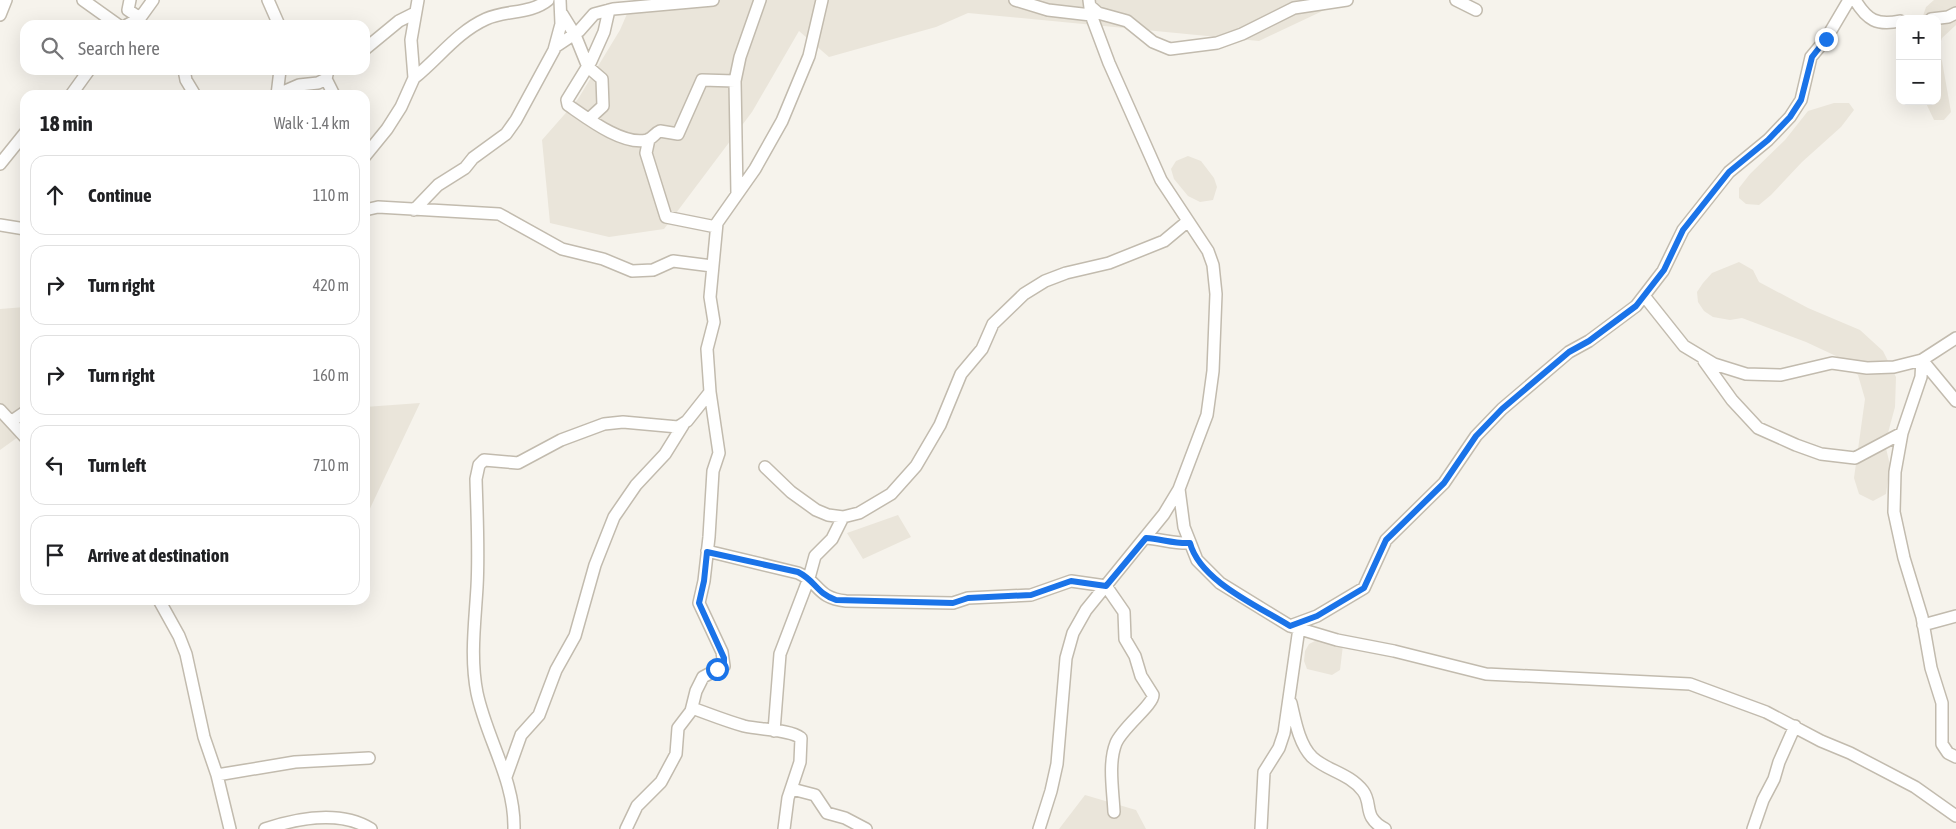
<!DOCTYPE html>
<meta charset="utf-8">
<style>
body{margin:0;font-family:"Asap Condensed",sans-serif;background:#f2f2f2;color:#202124}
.controls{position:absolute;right:15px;top:15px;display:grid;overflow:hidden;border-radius:10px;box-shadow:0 5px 20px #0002}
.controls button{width:45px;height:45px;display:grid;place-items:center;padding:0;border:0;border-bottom:1px solid #e0e0e0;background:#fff;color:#202124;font:25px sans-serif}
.stop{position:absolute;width:15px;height:15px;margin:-11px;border:4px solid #1a73e8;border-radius:50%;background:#fff}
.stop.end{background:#1a73e8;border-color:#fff;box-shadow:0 1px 5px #0008}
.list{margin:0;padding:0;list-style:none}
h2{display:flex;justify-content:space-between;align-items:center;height:65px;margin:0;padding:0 20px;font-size:21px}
h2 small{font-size:16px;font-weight:400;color:#757577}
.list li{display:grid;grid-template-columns:32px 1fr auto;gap:15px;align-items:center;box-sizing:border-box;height:80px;margin:0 10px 10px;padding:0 10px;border:1px solid #e0e0e0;border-radius:15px}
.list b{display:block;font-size:19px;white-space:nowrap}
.list em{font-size:16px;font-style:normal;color:#757577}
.icon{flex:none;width:28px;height:28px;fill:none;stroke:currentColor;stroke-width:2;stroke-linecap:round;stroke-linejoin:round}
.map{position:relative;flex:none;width:1956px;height:829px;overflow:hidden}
.search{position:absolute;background:#fff;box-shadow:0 5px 20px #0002;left:20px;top:20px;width:350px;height:55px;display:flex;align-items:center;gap:12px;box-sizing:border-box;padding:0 18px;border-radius:15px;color:#757577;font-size:19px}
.panel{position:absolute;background:#fff;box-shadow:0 5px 20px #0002;left:20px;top:90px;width:350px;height:515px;border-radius:15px}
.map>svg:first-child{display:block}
</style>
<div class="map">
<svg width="1956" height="829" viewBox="0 0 1956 829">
<rect width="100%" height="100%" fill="#f6f3ec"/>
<!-- residential -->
<path fill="#eae5da" d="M633,0H1336L1331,7L1259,41L968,13L936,27L829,57L799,31L752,112L664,229L609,237L550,223L542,140L578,99L620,30Z
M1934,0H1956V25L1942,38L1938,51L1942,61L1951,112L1944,120H1934L1925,101H1937V19H1922L1926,7Z
M1834,103H1849L1854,110L1841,127L1802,162L1771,195L1759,205L1746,204L1739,198V188L1750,174L1785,140L1808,111Z
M1188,156L1201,161L1214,178L1217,187L1213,200L1200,202L1188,196L1174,179L1171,169L1176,161Z
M1739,262L1753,270L1759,282L1808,308L1860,330L1883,351L1896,377L1895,407L1885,444L1890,465L1886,494L1873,501L1859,494L1854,478L1865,399L1858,375L1836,356L1806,342L1742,318L1730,320L1713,317L1704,311L1698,302L1697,292L1703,283L1712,273Z
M25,307V432L0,450V309Z
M420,403L365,519V407Z
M898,515L911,537L863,559L847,533Z
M1319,639L1343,645L1340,670L1332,675L1307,669L1304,661L1305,651L1309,644Z
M1085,795L1136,810L1146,829H1059Z"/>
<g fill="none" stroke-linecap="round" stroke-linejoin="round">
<defs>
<path id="minor" d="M83,0L118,25
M130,0L128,10L140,18
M268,0L279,25
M1015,0L1048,10L1091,15
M1456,0L1476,10
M1855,0C1867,20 1877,26 1900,21
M1090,6L1098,13L1127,21L1153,42L1170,49L1217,43L1242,34L1294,8L1347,0
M609,10L604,32L591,61L567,100L568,105C587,118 623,146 647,140C652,139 655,133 660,131L678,134L702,80L735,81
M562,14L575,35L588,67L602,79L603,106L590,118
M0,15L6,0
M1931,19L1948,17L1956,13
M127,25L140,18L153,0
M555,47L579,31L594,14L613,9L713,0
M365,49L399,21L415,13
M184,70L186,80L195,95
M328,70L326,79L334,95
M414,78C438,59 457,32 486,19C506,10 531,14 548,0
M71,95L89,70
M276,95L299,85L318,83L326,79
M277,95L280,70
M649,139L646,153L666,217L716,227
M365,156L387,129L401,107L414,78L411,40L418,0
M0,164L25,133
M737,194L735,81L740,57L760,0
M365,210L378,207L499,214L562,249L603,259L632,271L653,270L673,261L712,266
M414,210L438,185L465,168L473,158L506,134L516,120L554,50L561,24L560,0
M0,225L25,229
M1645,297L1684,346L1714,364L1746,374L1781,375L1832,363L1867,368L1894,367L1922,360L1956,338
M1922,360L1921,377L1902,433L1895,472L1894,512L1904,558L1922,617L1931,668L1942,703V744L1948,753L1956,757
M1922,360L1956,401
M1704,361L1732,400L1758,428L1796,445L1821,454L1855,458L1902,433
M0,410L25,437
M12,421L25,412
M765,467L791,492L816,510L828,515L843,517L859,513L891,494L916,466L940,425L961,374L982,349L993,324L1024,294L1045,281L1066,273L1109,263L1164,241L1188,221
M1179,489L1184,527L1197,560L1220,583L1290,626L1337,640L1394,651L1486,674L1690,684L1766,712L1821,741L1850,753L1915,787L1956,816
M1145,538C1161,539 1175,544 1190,543
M707,551L798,573C820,582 816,598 846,601L953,603L968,598L1031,595L1071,581L1106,586L1124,612L1125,639L1135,656L1141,676L1153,695C1153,705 1123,727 1116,743C1108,763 1113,790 1114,812
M159,600L179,636L186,654L204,737L217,775L230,829
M1923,625L1956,616
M1290,626L1317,616L1364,588L1386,540L1444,483L1476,436L1502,409L1569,352L1589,341L1636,306L1663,271L1683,230L1729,172L1768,140L1790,117L1801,100L1811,57L1826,39L1849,0
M1291,703C1295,720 1299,744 1312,757C1327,771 1349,773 1363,791C1373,804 1362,817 1385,829
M692,708C709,714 726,721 744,726C760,730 789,729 801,738L800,762L788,798L784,829
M774,731L780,654L809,578L815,556L832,539L843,517
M217,775L295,762L369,758
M506,777L521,735L539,715L556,670L575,636L595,565L614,517L636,485L665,454L683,425
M792,789L815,795L827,813L845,818L866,829
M265,829C298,818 340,810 371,829
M514,829C515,780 487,740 477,693C470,658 475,622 477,587C479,551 477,515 476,479L479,465L484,460L518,463L561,440L604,424L623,422L678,427L687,421L710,392L707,349L714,322L710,297L717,223L755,169L782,121L809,56L822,0
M626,829L637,806L661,782L676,754L678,728L691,711L696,691L703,677L724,666L722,652L699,603L704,581L709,537L713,471L719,453L710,392
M1039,829L1051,791L1057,764L1066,658L1073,633L1086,610L1164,514L1179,489L1207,415L1213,371L1216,294L1213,265L1208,251L1161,180L1109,63L1091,15L1089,0
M1261,829L1264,772L1279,748L1284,733L1299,628
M1753,829L1763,800L1774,779L1779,762L1795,726"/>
</defs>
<!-- minor casing -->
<use href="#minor" stroke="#c2bbae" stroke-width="14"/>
<!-- minor -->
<use href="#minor" stroke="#fff" stroke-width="11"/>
</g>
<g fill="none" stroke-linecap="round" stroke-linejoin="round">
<!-- route -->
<path stroke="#1a73e8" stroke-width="6" d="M717,669L724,666V658L699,603L704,581L707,552L798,572C816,581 816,593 836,600L953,603L968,598L1031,595L1071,581L1106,586L1146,538C1161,539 1175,544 1190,543C1200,581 1258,606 1290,626L1317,616L1364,588L1386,540L1444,483L1476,436L1502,409L1569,352L1589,341L1636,306L1664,270L1683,230L1729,172L1768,140L1790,117L1801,100L1812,57L1826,39"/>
</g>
</svg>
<div class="controls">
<button>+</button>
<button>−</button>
</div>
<div class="stop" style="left:717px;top:669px"></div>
<div class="stop end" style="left:1826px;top:39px"></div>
<div class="search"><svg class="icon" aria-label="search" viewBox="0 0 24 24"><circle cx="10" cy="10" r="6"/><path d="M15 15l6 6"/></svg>Search here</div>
<section class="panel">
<h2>18 min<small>Walk · 1.4 km</small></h2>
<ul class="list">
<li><svg class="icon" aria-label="ahead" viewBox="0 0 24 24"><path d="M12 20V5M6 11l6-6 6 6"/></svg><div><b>Continue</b></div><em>110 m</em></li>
<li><svg class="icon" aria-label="right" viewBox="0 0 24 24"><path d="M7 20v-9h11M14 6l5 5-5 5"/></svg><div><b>Turn right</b></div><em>420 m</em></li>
<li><svg class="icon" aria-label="right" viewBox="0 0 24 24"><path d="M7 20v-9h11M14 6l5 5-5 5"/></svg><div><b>Turn right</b></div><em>160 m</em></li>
<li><svg class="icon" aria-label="left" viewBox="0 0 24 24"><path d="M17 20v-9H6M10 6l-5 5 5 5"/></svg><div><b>Turn left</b></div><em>710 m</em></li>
<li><svg class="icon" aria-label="arrive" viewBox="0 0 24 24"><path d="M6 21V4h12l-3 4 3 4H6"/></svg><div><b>Arrive at destination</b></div></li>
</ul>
</section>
</div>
